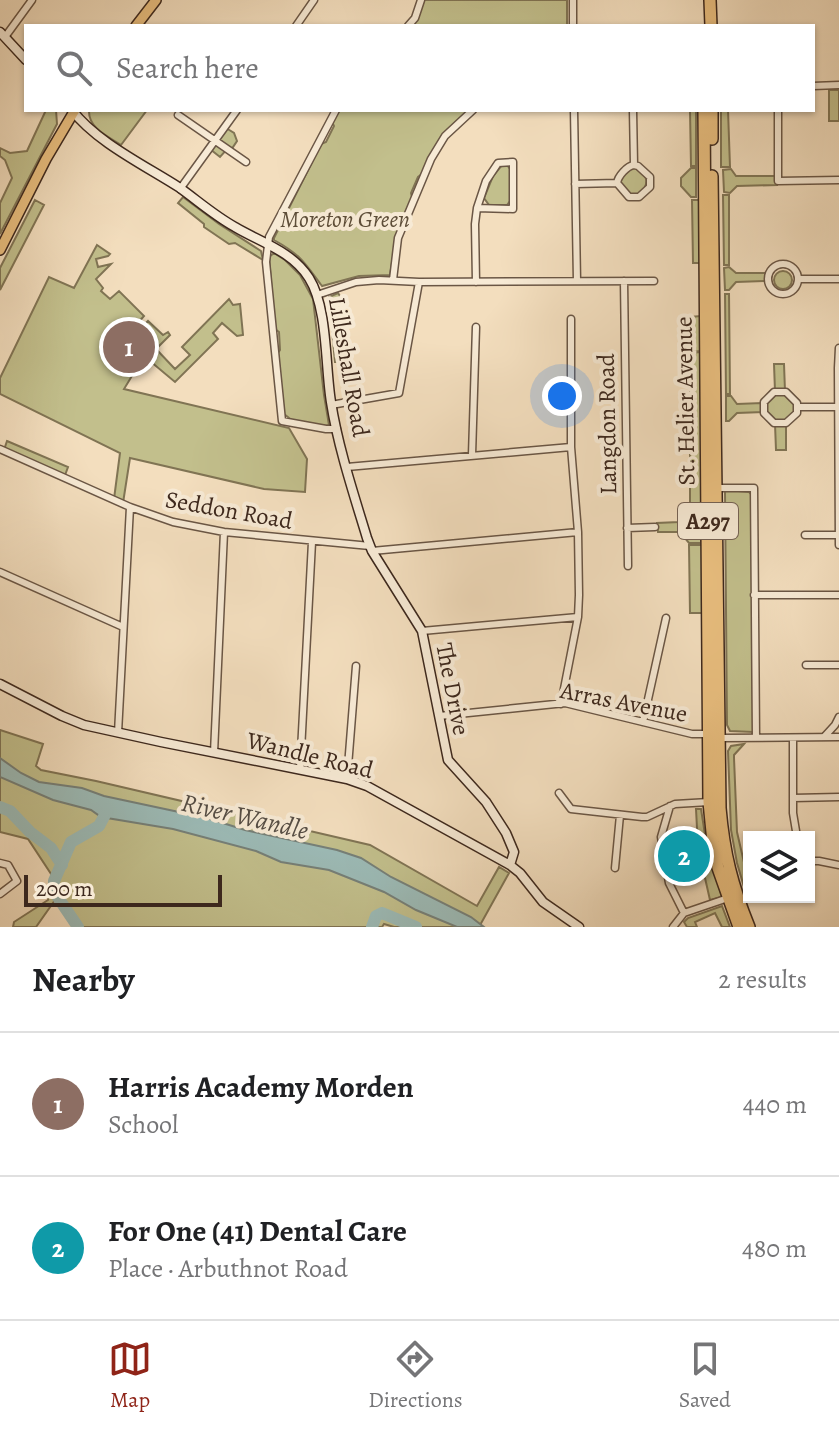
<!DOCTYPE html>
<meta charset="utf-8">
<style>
body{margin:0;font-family:Alegreya,serif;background:#f2f2f2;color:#202124}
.controls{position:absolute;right:24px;bottom:24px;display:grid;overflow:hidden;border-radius:0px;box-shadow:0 2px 6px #0004}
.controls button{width:72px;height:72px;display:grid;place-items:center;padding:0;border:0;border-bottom:2px solid #e0e0e0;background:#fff;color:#202124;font:40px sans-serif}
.scale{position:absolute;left:24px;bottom:20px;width:198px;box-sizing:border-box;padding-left:8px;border:4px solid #3d281d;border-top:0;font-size:22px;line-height:28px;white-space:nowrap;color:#3d281d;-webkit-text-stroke:6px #f7ead5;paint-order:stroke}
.you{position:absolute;left:562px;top:396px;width:28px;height:28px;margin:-20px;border:6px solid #fff;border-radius:50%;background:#1a73e8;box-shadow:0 0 0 12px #1a73e833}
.badge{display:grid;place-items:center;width:52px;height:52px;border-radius:50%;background:#8f2418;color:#fff;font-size:26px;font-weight:700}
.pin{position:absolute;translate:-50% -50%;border:4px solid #fff;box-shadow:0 2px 8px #0006}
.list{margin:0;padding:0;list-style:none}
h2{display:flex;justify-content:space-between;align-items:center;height:104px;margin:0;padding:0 32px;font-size:34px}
h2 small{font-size:26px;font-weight:400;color:#757577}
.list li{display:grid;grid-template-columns:52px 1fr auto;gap:24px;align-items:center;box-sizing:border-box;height:144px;padding:0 32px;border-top:2px solid #e0e0e0}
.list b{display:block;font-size:30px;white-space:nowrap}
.list p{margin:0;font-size:26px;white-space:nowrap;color:#757577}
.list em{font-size:26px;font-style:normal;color:#757577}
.icon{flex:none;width:44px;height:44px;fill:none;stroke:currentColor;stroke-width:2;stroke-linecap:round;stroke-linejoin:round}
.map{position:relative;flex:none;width:839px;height:927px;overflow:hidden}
.search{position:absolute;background:#fff;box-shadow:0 2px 6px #0004;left:24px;right:24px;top:24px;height:88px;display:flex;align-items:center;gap:20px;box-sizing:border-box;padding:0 28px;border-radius:0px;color:#757577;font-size:30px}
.sheet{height:392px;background:#fff}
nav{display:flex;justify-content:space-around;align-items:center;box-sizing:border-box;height:112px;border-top:2px solid #e0e0e0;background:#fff;font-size:22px;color:#757577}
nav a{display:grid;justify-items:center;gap:4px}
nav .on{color:#8f2418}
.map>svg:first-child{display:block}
</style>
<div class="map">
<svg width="839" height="927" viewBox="0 0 839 927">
<rect width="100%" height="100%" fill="#f3debe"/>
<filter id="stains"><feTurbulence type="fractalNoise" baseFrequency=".0025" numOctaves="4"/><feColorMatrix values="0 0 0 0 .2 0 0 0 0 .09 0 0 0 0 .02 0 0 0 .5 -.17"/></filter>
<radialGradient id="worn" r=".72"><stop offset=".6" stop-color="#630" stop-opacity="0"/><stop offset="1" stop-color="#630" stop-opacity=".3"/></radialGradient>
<!-- green -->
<path fill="#c2bf8c" stroke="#807454" stroke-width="2" d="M424,0H567V26H412Z
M829,90H839V121H829Z
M46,110H56L57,124L0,234V203L12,178L5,160L0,156V148L10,153L27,151Z
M89,110H147L121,145C107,136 88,128 89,110Z
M339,110H469L447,130L422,174L418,177L411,193L412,197L396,238L390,275L359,276L322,286C304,262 301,255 274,240V238L321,144L326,142L334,126L332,122Z
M690,110H696V166H691Z
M721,110H728L730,167H721Z
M226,128L234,133L237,141L231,150L228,148L220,157L210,149Z
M502,165H507L510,169V201L507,205H489L484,198L493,176Z
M636,167C647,177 651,181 640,194L632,195L620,185V179L631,168Z
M691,168H696V197H691L681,186V178Z
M731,169L736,176H777V185L737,186L730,193L724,192L723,170Z
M723,195H729V265H724Z
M183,197L219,224L261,251L263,260L235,243L229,244L204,227V224L178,203Z
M35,200L44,205L0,290V268Z
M692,200H700L701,263H693Z
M97,245L110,254L108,256L96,259L98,267L111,264L96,279L103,288L101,291L110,299L119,291L144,316L137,324L141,328L148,321L163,335L168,332L170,335L156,349L175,369L190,355L182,347L229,299L233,305L240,304L243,335L237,336L222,323L213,333L218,339L175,382L144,356L124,389L289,428L307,459L305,492L264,489L130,458L123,503L114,499L120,453L0,394V378L49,277L74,288Z
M274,253L285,260L300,275L313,299L324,395L329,425L326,426L293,421L284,414L278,353L280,350L279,332L275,329L269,257Z
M729,267L736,273H765V281L736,282L729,290H725L724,268Z
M774 280a9 9 0 1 1 18 0a9 9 0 1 1-18 0Z
M338,293L342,299L335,302L343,362H335L329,297Z
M725,294H729L730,394H726Z
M701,316V351L690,352L689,317Z
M701,352L702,509H690V353Z
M774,364H784L785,391H775Z
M775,394H785L796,404L795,412L786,421H774L766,412V403Z
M726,396H731L737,404L762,403L763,412L737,413L729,421H726Z
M775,424H786V450H776Z
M7,441L68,467L64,478L4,450Z
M727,490L749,492L752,495L753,732L730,731L727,725L725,492Z
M689,511H701V543H689L680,532H658L657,523L679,522Z
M689,545H702V613H690Z
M0,730L43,744L36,766L41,770L96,781L370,845L477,906L499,867L509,873L479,927H394L384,924L382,927H76L54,896L55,900L36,927H13L14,922L48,900L53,877L28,839L0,832Z
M744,744L734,755V758L737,832L749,884V896L747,897L737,863L731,830L728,751L731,746Z
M696,809H701L706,841L722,897L710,900L698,847Z
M722,906L730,927H722L715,913L695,922L697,927H687L684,922L688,918Z"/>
<!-- water -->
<path fill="#9cbbb7" stroke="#768079" stroke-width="2" d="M0,758L21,773L39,782L82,788L104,796L207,818L245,830L337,850L361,858L391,877L471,917L484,927H457L416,910L384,892L329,870L281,862L256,851L173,829L101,817L91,810L53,800L0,777Z"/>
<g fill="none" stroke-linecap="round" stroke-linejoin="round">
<!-- river -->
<path stroke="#9cbbb7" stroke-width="12" d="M0,807L10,811L30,832L51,848L62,865
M78,927L55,893L54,881L71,842L99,826L108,809
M372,927L376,916L382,913L416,927"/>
<defs>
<path id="street" d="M573,0V26
M296,26L314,0
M408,26L415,18L421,0
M5,37L32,0
M813,86L839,85
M336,110L269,237L266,262L282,421L326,429H337
M574,110L577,281
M633,110L634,165
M778,110V181L839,180
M178,115L246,162
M513,162V209L477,208L486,181L498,163Z
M617,183L629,197H639L650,187V177L638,166L634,165
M617,183C618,176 627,166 634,165
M575,184L617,183
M180,189L237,110
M768 279a15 15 0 1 1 30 0a15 15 0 1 1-30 0Z
M799,279H839
M393,280L398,238L431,159L445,136L473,110
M624,281L628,566
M476,282L475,224L477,208
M317,295L356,282L379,280L419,282L654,281
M839,348L838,368L839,545
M774,392H786L797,403V413L786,423H774L764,413V402Z
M331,405L399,393L419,282
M798,407H838
M0,449L130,507L173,522L224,532L370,546
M472,455L476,327
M347,467L571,447
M715,488H754L756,737
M627,528L655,527
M805,535H839
M372,551L578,532
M0,572L123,627
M754,595H839
M422,631L578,617
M806,665H839
M561,704L578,617L579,595L578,532L571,447V319
M439,716L565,703L692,734H708
M643,722L666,618
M118,733L130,507
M824,737L835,725L839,717
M720,738L839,737
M793,738V813L797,837
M214,753L224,532
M300,770L312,542
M347,779L356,666
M559,793L571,809L642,817H647L675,804L709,802
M793,798L839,797
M670,806L661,837L669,883L684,913
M809,861H819L839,865
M0,863L8,865L17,881L0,894
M615,868L620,815
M673,927L684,913L728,898"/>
<path id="secondary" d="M0,32L26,60
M72,110C96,142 146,166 180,188C198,201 215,216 235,227C260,242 292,251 309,278C328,308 325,366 331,402C338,447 354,495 367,538L372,551L422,631L448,760L486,802L506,833L514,852L510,865
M0,684L62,716L84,725L161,742L347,779L367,786L510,865L520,873L543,902L579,927"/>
<path id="primary" d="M136,26L156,0
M0,250L46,159L75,110"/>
<path id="highway" d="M710,0L711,26
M704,110L709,802L713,842L718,868L739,927
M712,110V139
M712,176L720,808C724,854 732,885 749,927"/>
</defs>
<!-- street casing -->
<use href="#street" stroke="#6a5645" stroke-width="9"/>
<!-- secondary casing -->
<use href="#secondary" stroke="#3d281d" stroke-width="11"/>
<!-- primary casing -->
<use href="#primary" stroke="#3d281d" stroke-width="12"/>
<!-- highway casing -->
<use href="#highway" stroke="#3d281d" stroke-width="14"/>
<!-- street -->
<use href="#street" stroke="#f7ead5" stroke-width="6"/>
<!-- secondary -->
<use href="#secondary" stroke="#f7ead5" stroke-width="8"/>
<!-- primary -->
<use href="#primary" stroke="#eabf7f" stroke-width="9"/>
<!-- highway -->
<use href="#highway" stroke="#eabf7f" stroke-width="11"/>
</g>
<g text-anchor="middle" stroke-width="8" stroke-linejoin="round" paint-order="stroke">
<!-- shield labels -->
<rect fill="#f7ead5" stroke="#756254" stroke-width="2" x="678" y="503" width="60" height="36" rx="6"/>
<g font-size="22" font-weight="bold" fill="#3d281d">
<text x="708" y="529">A297</text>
</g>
<!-- park labels -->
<g font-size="24" font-style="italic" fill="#5e4e39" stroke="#f7ead5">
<text x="345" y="227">Moreton Green</text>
</g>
<!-- street labels -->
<g font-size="24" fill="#3d281d" stroke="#f7ead5">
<text transform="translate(349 367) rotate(80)" y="8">Lilleshall Road</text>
<text transform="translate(685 401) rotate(-91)" y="8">St. Helier Avenue</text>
<text transform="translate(607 424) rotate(-91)" y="8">Langdon Road</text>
<text transform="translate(229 510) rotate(10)" y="8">Seddon Road</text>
<text transform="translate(453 689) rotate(79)" y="8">The Drive</text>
<text transform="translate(624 702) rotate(11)" y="8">Arras Avenue</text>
<text transform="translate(310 755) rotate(14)" y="8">Wandle Road</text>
</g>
<!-- water labels -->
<g font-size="26" font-style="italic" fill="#554d44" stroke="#f7ead5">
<text transform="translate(245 816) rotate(13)" y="9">River Wandle</text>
</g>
</g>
<rect width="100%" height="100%" filter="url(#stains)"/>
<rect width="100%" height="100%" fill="url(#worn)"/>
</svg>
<div class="controls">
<button><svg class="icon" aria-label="layers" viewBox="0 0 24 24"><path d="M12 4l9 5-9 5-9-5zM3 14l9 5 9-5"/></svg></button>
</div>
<div class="scale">200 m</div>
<div class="you"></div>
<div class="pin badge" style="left:129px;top:347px;background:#8d6e63">1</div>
<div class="pin badge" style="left:684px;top:856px;background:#0f9aa8">2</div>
<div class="search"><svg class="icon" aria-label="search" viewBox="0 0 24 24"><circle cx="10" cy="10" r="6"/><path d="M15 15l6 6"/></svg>Search here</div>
</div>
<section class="sheet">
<h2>Nearby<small>2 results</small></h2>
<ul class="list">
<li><span class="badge" style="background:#8d6e63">1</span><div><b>Harris Academy Morden</b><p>School</p></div><em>440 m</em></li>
<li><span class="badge" style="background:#0f9aa8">2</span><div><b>For One (41) Dental Care</b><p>Place · Arbuthnot Road</p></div><em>480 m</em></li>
</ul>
</section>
<nav>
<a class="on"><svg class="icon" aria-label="map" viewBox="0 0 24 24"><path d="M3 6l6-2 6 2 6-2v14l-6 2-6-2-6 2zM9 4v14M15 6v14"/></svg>Map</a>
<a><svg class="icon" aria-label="directions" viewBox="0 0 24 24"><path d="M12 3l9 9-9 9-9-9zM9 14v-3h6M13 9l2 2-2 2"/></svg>Directions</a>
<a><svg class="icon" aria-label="saved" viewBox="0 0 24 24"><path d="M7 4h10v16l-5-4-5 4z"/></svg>Saved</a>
</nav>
